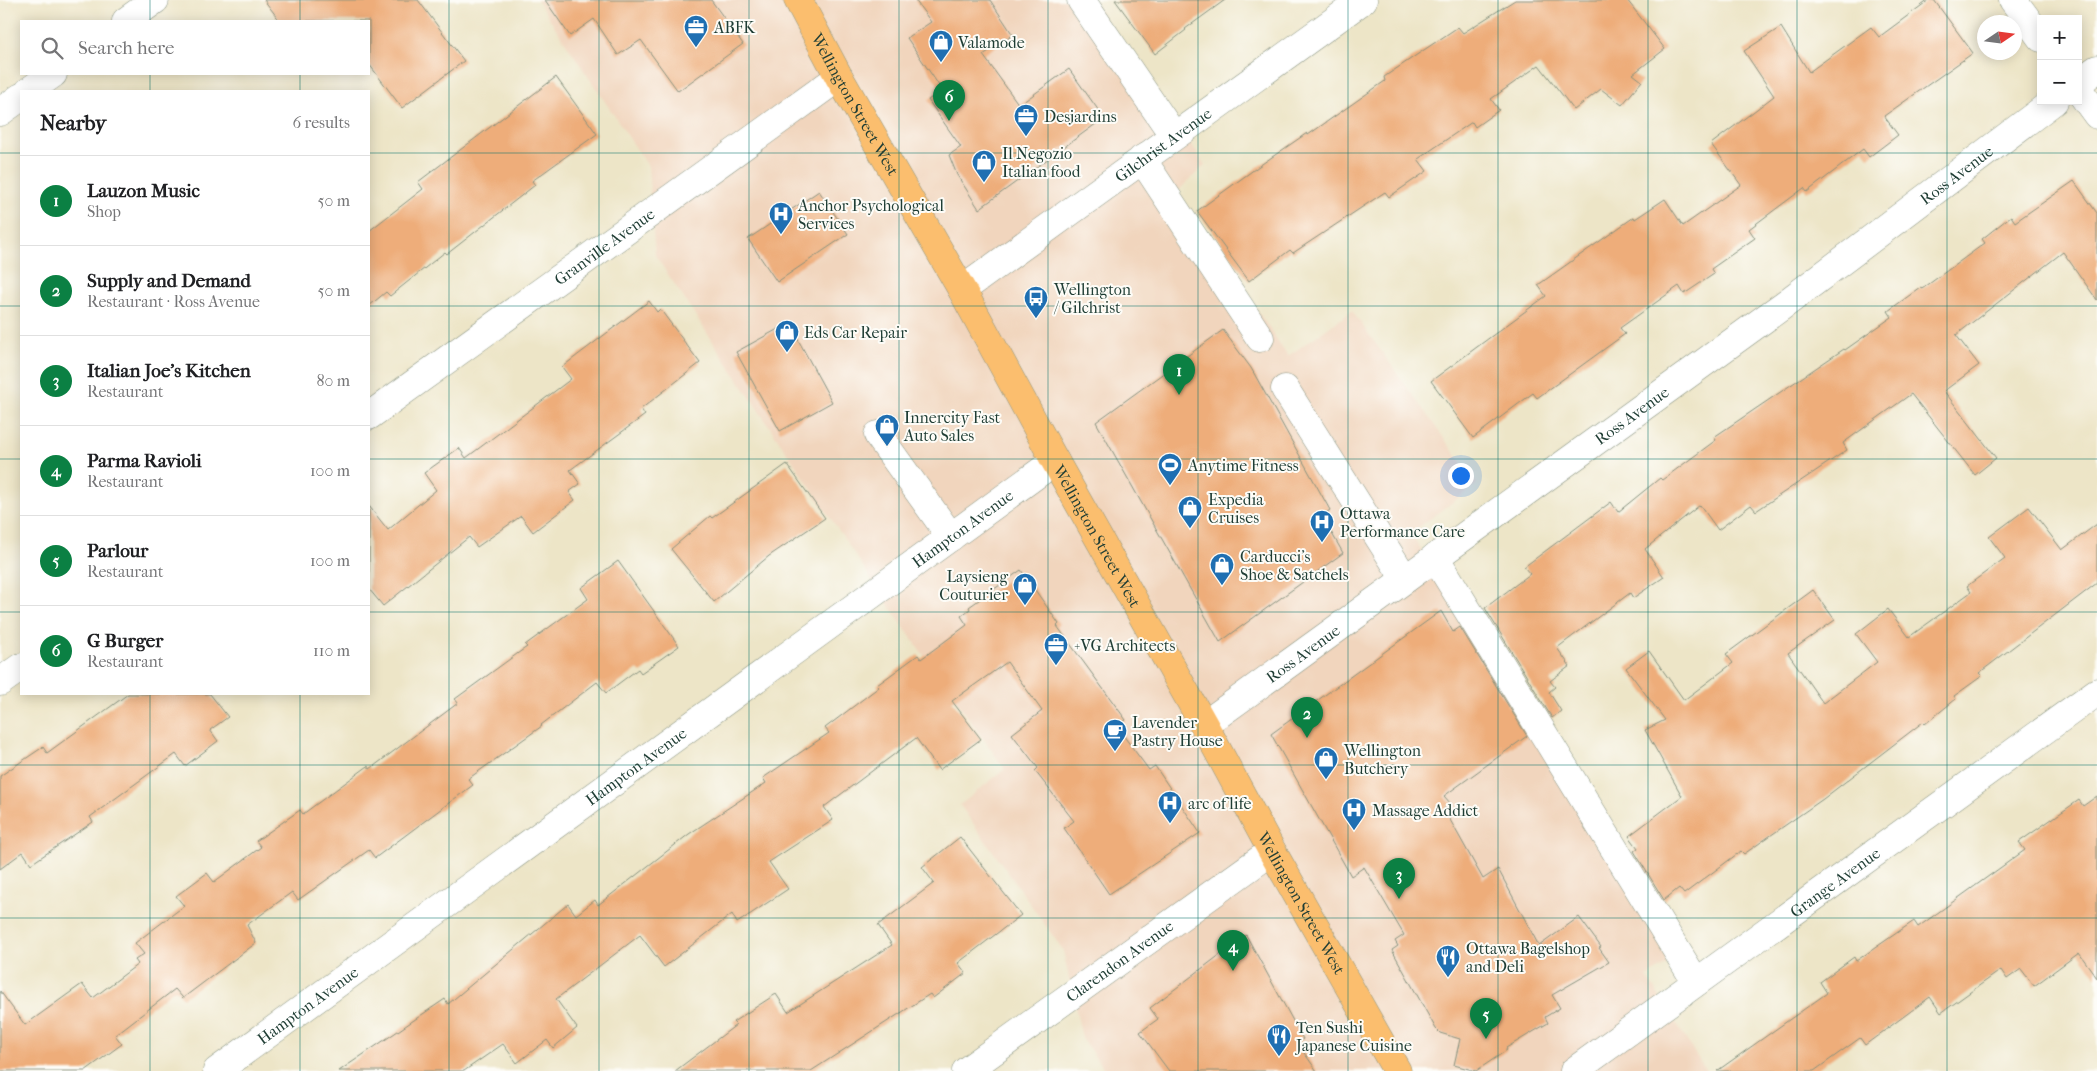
<!DOCTYPE html>
<meta charset="utf-8">
<style>
body{margin:0;font-family:"IM FELL French Canon",serif;background:#f6f6f6;color:#202124}
.controls{position:absolute;right:15px;top:15px;display:grid;overflow:hidden;border-radius:0px;box-shadow:0 2px 12px #0003}
.controls button{width:45px;height:45px;display:grid;place-items:center;padding:0;border:0;border-bottom:1px solid #e0e0e0;background:#fff;color:#202124;font:25px sans-serif}
.compass{position:absolute;left:1977px;top:15px;width:45px;height:45px;border-radius:50%;background:#fff;box-shadow:0 2px 12px #0003;rotate:77deg}
.you{position:absolute;left:1460px;top:475px;width:18px;height:18px;margin:-12px;border:4px solid #fff;border-radius:50%;background:#1a73e8;box-shadow:0 0 0 8px #1a73e833}
.badge{display:grid;place-items:center;width:32px;height:32px;border-radius:50%;background:#0b8043;color:#fff;font-size:16px;font-weight:700}
.pin{position:absolute;translate:-50% -41px;filter:drop-shadow(0 1px 2px #0008)}
.pin::after{content:'';position:absolute;top:26px;width:18px;height:15px;background:inherit;clip-path:polygon(0 0,100% 0,50% 100%)}
.list{margin:0;padding:0;list-style:none}
h2{display:flex;justify-content:space-between;align-items:center;height:65px;margin:0;padding:0 20px;font-size:21px}
h2 small{font-size:16px;font-weight:400;color:#757577}
.list li{display:grid;grid-template-columns:32px 1fr auto;gap:15px;align-items:center;box-sizing:border-box;height:90px;padding:0 20px;border-top:1px solid #e0e0e0}
.list b{display:block;font-size:19px;white-space:nowrap}
.list p{margin:0;font-size:16px;white-space:nowrap;color:#757577}
.list em{font-size:16px;font-style:normal;color:#757577}
.icon{flex:none;width:28px;height:28px;fill:none;stroke:currentColor;stroke-width:2;stroke-linecap:round;stroke-linejoin:round}
.map{position:relative;flex:none;width:2097px;height:1071px;overflow:hidden}
.search{position:absolute;background:#fff;box-shadow:0 2px 12px #0003;left:20px;top:20px;width:350px;height:55px;display:flex;align-items:center;gap:12px;box-sizing:border-box;padding:0 18px;border-radius:0px;color:#757577;font-size:19px}
.panel{position:absolute;background:#fff;box-shadow:0 2px 12px #0003;left:20px;top:90px;width:350px;height:605px;border-radius:0px}
.map>svg:first-child{display:block}
</style>
<div class="map">
<svg width="2097" height="1071" viewBox="0 0 2097 1071">
<rect width="100%" height="100%" fill="#fdfcf7"/>
<filter id="ink" filterUnits="userSpaceOnUse"><feTurbulence type="fractalNoise" baseFrequency=".02" numOctaves="2"/><feDisplacementMap in="SourceGraphic" scale="10" xChannelSelector="R" yChannelSelector="G"/><feConvolveMatrix kernelMatrix="1 2 1 2 8 2 1 2 1" color-interpolation-filters="sRGB"/></filter>
<filter id="wash" filterUnits="userSpaceOnUse"><feTurbulence type="fractalNoise" baseFrequency=".0096" numOctaves="4" result="noise"/><feDisplacementMap in="SourceGraphic" scale="20" xChannelSelector="R" yChannelSelector="G"/><feGaussianBlur stdDeviation="1.12" result="paint"/><feColorMatrix in="noise" values="0 0 0 0 0 0 0 0 0 0 0 0 0 0 0 0 0 1.4 0 .05"/><feComposite in="paint" operator="in"/></filter>
<g filter="url(#wash)">
<rect width="100%" height="100%" fill="#ede5c7"/>
<!-- built -->
<path fill="#f1d5bd" d="M537,0H1092L1205,165L1177,192L1288,356L1352,311L1477,484L1411,533L1674,959L1647,977L1706,1071H1105L1082,1038L1063,950L960,805L1005,769L898,619L655,255L648,166Z"/>
<g id="blocks">
<!-- building -->
<path fill="#eead7a" d="M264,0H418L464,61L402,108L369,64V21H280Z
M545,0H711L743,44L678,91L641,40L618,55L594,19L570,36Z
M915,0H990L1013,35L983,55L1019,105L1069,69L1104,118L979,209L957,175L949,155L961,147L928,100L942,90L907,38L931,22Z
M1115,0H1225L1185,29L1186,30L1155,54Z
M1515,0H1627L1665,49L1633,74L1642,81L1622,105L1601,89L1574,110L1539,65L1491,99L1499,110L1475,127L1472,122L1418,159L1427,171L1389,197L1385,192L1293,253L1290,250L1249,281L1197,211L1259,166L1307,133L1308,135L1385,81L1384,77L1458,27L1463,33Z
M1929,0H1934L1973,53L1884,116L1898,135L1869,157L1863,149L1807,192L1804,188L1749,229L1755,238L1711,269L1714,274L1684,294L1679,286L1620,328L1625,334L1537,398L1533,393L1473,438L1431,381L1546,296L1538,285L1634,217L1635,219L1665,199L1683,226L1741,185L1711,144L1774,96L1744,51L1781,27L1809,72L1871,27L1879,37Z
M556,77L597,134L532,181L535,185L447,254L445,252L390,296L386,292L369,306V231L423,189L418,182Z
M2074,181L2097,213V300L2063,252L1956,335L1979,365L1944,391L1996,458L1975,475L1911,394L1843,443L1847,450L1756,511L1751,505L1718,530L1700,505L1645,549L1664,577L1633,598L1630,593L1557,648L1570,666L1550,681L1555,687L1549,692L1561,711L1552,718L1485,608L1530,574L1524,567L1611,502L1618,512L1660,478L1662,480L1716,440L1714,437L1844,349L1845,350L1892,317L1888,311L1921,287L1922,289L1985,243L1982,239L2011,216L2015,222Z
M819,191L848,234L777,282L748,239Z
M649,301L657,312L660,309L700,363L641,409L645,415L570,470L580,484L569,492L575,500L533,532L521,516L477,547L469,537L383,606L369,589V506L388,530L436,490L424,473L459,448L466,458L571,379L562,367Z
M789,323L832,402L780,431L736,352Z
M1223,330L1251,368L1330,510L1322,516L1343,553L1220,642L1096,422Z
M787,464L825,518L769,556L714,602L671,549L710,516L712,518Z
M2029,507L2062,550L2097,524V583L1979,673L1982,676L1954,696L1956,699L1925,724L1923,722L1823,799L1744,854L1741,851L1684,894L1679,888L1664,900L1634,851L1638,848L1629,836L1682,796L1645,730L1665,720L1626,668L1649,651L1684,700L1733,663L1726,654L1813,590L1835,620L1788,653L1823,703L1877,662L1856,634L1888,609L1909,637L1971,592L1967,586L2005,558L1989,537Z
M618,561L679,646L641,673L638,669L606,693L597,682L541,725L542,726L468,779L473,785L375,858L369,850L298,900L292,892L247,925L256,943L183,998L175,989L115,1035L122,1044L85,1071H0V991L25,1025L82,984L93,998L138,964L135,960L144,954L135,943L184,906L176,896L207,873L214,882L261,847L256,841L300,810L303,814L368,766L370,769L458,703L455,699L521,651L527,647L525,645L588,599L581,588Z
M1021,570L1059,624L1057,626L1126,720L1117,727L1149,770L1155,766L1200,833L1109,894L1064,828L1074,821L1035,771L1038,768L1012,734L1042,711L1007,662L952,701L981,739L939,770L916,738L824,807L833,820L769,862L788,889L737,923L732,914L664,967L640,935L556,999L577,1028L553,1048L547,1040L517,1063L503,1044L464,1071H339L445,999L448,1004L568,904L576,915L595,900L598,905L689,834L766,783L763,778L829,733L825,728L879,687L877,685L918,655L921,659L967,625L961,616L970,609L969,607Z
M1441,611L1453,632L1460,627L1527,736L1444,796L1451,804L1444,809L1483,879L1498,869L1539,946L1579,917L1601,947L1599,948L1609,962L1552,995L1560,1008L1545,1017L1548,1023L1506,1048L1507,1050L1476,1071L1454,1065L1460,1039L1440,1033L1436,1029L1392,950L1398,946L1395,941L1404,935L1364,867L1351,876L1271,734Z
M128,694H210L228,717L210,730L218,741L185,766L176,754L90,817L93,822L31,864L23,852L0,869V776L43,747L47,753Z
M2097,796V978L2079,953L2034,986L2021,969L2007,979L2001,970L1941,1013L1930,997L1865,1045L1860,1038L1814,1071H1717L1827,993L1820,982L1854,957L1856,961L1914,921L1918,927L2025,850L2019,842L2079,800L2083,806Z
M960,837L1021,915L958,963L966,973L933,998L930,994L811,1071H675L736,1025L733,1022L776,994L788,1012L892,945L878,925L934,883L922,867Z
M1246,935L1303,1039L1297,1043L1317,1071H1169L1140,1032L1158,1019L1150,1008Z"/>
</g>
</g>
<g filter="url(#ink)">
<use href="#blocks" fill-opacity="0" stroke="#86917e" stroke-width="1"/>
<g fill="none" stroke-linecap="round" stroke-linejoin="round">
<defs>
<g id="minor">
<path d="M1081,0L1174,136"/>
<path d="M2013,0L2041,38"/>
<path d="M126,21L155,0"/>
<path d="M2078,83L2097,69"/>
<path d="M2078,89L2097,115"/>
<path d="M29,91L53,74"/>
<path d="M0,112L21,97"/>
<path d="M1142,159L1260,338"/>
<path id="s1" d="M962,290L1363,0"/>
<path d="M1285,389L1405,579"/>
<path id="s2" d="M369,416L839,77"/>
<path d="M878,435L951,537"/>
<path d="M1435,557L1696,982"/>
<path d="M0,682L21,667"/>
<path id="s3" d="M1204,725L1785,304L2054,101"/>
<path id="s4" d="M217,1071L1055,461"/>
<path id="s5" d="M966,1071L1272,851"/>
<path id="s6" d="M1574,1071L2097,692"/>
</g>
<g id="major">
<path id="s7" d="M798,0L839,77L962,290L1055,461L1204,725L1272,851L1397,1071"/>
</g>
</defs>
<!-- minor casing -->
<use href="#minor" stroke="#86917e" stroke-width="29"/>
<!-- major casing -->
<use href="#major" stroke="#86917e" stroke-width="29"/>
<!-- minor -->
<use href="#minor" stroke="#fff" stroke-width="28"/>
<!-- major -->
<use href="#major" stroke="#fbbe6e" stroke-width="28"/>
</g>
</g>
<!-- grid -->
<path fill="none" stroke="#0f766e" stroke-width="1" stroke-opacity="0.55" d="M150,0V21M300,0V21M449,0V1071M599,0V1071M749,0V1071M899,0V1071M1048,0V1071M1198,0V1071M1348,0V1071M1498,0V1071M1648,0V1071M1797,0V1071M1947,0V1071M150,74V91M300,74V91M0,153H21M369,153H2097M0,306H21M369,306H2097M0,459H21M369,459H2097M0,612H21M369,612H2097M150,694V1071M300,694V1071M0,765H2097M0,918H2097"/>
<!-- icons -->
<defs>
<symbol id="office-pin" viewBox="-11 -11 22 30"><path d="M0 17L-7.5 6A9.5 9.5 0 1 1 7.5 6Z" fill="#1f6fb2" stroke="#fdfcf7"/><path d="M-6-3h4V-5.5h4V-3h4V5H-6ZM-1-4.5V-3h2v-1.5ZM-6 0V1H6V0Z" fill="#fff"/></symbol>
<symbol id="shop-pin" viewBox="-11 -11 22 30"><path d="M0 17L-7.5 6A9.5 9.5 0 1 1 7.5 6Z" fill="#1f6fb2" stroke="#fdfcf7"/><path d="M-5-2.5h2.3a2.7 3.5 0 0 1 5.4 0H5L5.5 6h-11ZM-1.5-2.5h3a1.5 2.3 0 0 0-3 0Z" fill="#fff"/></symbol>
<symbol id="hospital-pin" viewBox="-11 -11 22 30"><path d="M0 17L-7.5 6A9.5 9.5 0 1 1 7.5 6Z" fill="#1f6fb2" stroke="#fdfcf7"/><path d="M-5-5h3v3.5h4V-5h3V5h-3V1.5h-4V5h-3Z" fill="#fff"/></symbol>
<symbol id="bus-pin" viewBox="-11 -11 22 30"><path d="M0 17L-7.5 6A9.5 9.5 0 1 1 7.5 6Z" fill="#1f6fb2" stroke="#fdfcf7"/><path d="M-5-6H5V4H4V6H2V4H-2V6H-4V4H-5ZM-3.5-4V0h7V-4ZM-3.5 1.2v1.5H-2V1.2ZM2 1.2v1.5H3.5V1.2Z" fill="#fff"/></symbol>
<symbol id="stadium-pin" viewBox="-11 -11 22 30"><path d="M0 17L-7.5 6A9.5 9.5 0 1 1 7.5 6Z" fill="#1f6fb2" stroke="#fdfcf7"/><path d="M0-5a6.5 5 0 1 0 0 10a6.5 5 0 1 0 0-10ZM-3.5-1.8h7v3.6h-7Z" fill="#fff"/></symbol>
<symbol id="cafe-pin" viewBox="-11 -11 22 30"><path d="M0 17L-7.5 6A9.5 9.5 0 1 1 7.5 6Z" fill="#1f6fb2" stroke="#fdfcf7"/><path d="M-5.5-4.5H6V0H3Q3 3.5 0 3.5H-2.5Q-5.5 3.5-5.5 0ZM3-3.2v2h1.7v-2ZM-6 4.5H4V6H-6Z" fill="#fff"/></symbol>
<symbol id="restaurant-pin" viewBox="-11 -11 22 30"><path d="M0 17L-7.5 6A9.5 9.5 0 1 1 7.5 6Z" fill="#1f6fb2" stroke="#fdfcf7"/><path d="M-5-6h1v4h1v-4h1v4h1v-4h1v5L-1.5 .5V6h-2V.5L-5-1ZM5-6V6H3V1.5H1.5Q1.5-4 5-6Z" fill="#fff"/></symbol>
</defs>
<g fill-rule="evenodd">
<use href="#office-pin" x="682" y="13" width="28" height="38"/>
<use href="#shop-pin" x="927" y="28" width="28" height="38"/>
<use href="#office-pin" x="1012" y="102" width="28" height="38"/>
<use href="#shop-pin" x="970" y="148" width="28" height="38"/>
<use href="#hospital-pin" x="767" y="200" width="28" height="38"/>
<use href="#bus-pin" x="1022" y="284" width="28" height="38"/>
<use href="#shop-pin" x="773" y="318" width="28" height="38"/>
<use href="#shop-pin" x="873" y="412" width="28" height="38"/>
<use href="#stadium-pin" x="1156" y="451" width="28" height="38"/>
<use href="#shop-pin" x="1176" y="494" width="28" height="38"/>
<use href="#hospital-pin" x="1308" y="508" width="28" height="38"/>
<use href="#shop-pin" x="1208" y="551" width="28" height="38"/>
<use href="#shop-pin" x="1011" y="571" width="28" height="38"/>
<use href="#office-pin" x="1042" y="631" width="28" height="38"/>
<use href="#cafe-pin" x="1101" y="717" width="28" height="38"/>
<use href="#shop-pin" x="1312" y="745" width="28" height="38"/>
<use href="#hospital-pin" x="1156" y="789" width="28" height="38"/>
<use href="#hospital-pin" x="1340" y="796" width="28" height="38"/>
<use href="#restaurant-pin" x="1434" y="943" width="28" height="38"/>
<use href="#restaurant-pin" x="1265" y="1022" width="28" height="38"/>
</g>
<g text-anchor="middle" stroke-width="4" stroke-linejoin="round" paint-order="stroke">
<!-- poi labels -->
<g font-size="16" fill="#1f3d34" stroke="#fdfcf7" text-anchor="start">
<text x="714" y="33">ABFK</text>
<text x="958" y="48">Valamode</text>
<text x="1044" y="122">Desjardins</text>
<text x="1002" y="159">Il Negozio<tspan x="1002" dy="18">Italian food</tspan></text>
<text x="798" y="211">Anchor Psychological<tspan x="798" dy="18">Services</tspan></text>
<text x="1054" y="295">Wellington<tspan x="1054" dy="18">/ Gilchrist</tspan></text>
<text x="804" y="338">Eds Car Repair</text>
<text x="904" y="423">Innercity Fast<tspan x="904" dy="18">Auto Sales</tspan></text>
<text x="1188" y="471">Anytime Fitness</text>
<text x="1208" y="505">Expedia<tspan x="1208" dy="18">Cruises</tspan></text>
<text x="1340" y="519">Ottawa<tspan x="1340" dy="18">Performance Care</tspan></text>
<text x="1240" y="562">Carducci's<tspan x="1240" dy="18">Shoe &amp; Satchels</tspan></text>
<text x="1008" y="582" text-anchor="end">Laysieng<tspan x="1008" dy="18">Couturier</tspan></text>
<text x="1074" y="651">+VG Architects</text>
<text x="1132" y="728">Lavender<tspan x="1132" dy="18">Pastry House</tspan></text>
<text x="1344" y="756">Wellington<tspan x="1344" dy="18">Butchery</tspan></text>
<text x="1188" y="809">arc of life</text>
<text x="1372" y="816">Massage Addict</text>
<text x="1466" y="954">Ottawa Bagelshop<tspan x="1466" dy="18">and Deli</tspan></text>
<text x="1296" y="1033">Ten Sushi<tspan x="1296" dy="18">Japanese Cuisine</tspan></text>
</g>
<!-- street labels -->
<g font-size="16" fill="#1f3d34" stroke="#fdfcf7">
<text dy="6" stroke="none"><textPath href="#s7" startOffset="119">Wellington Street West</textPath></text>
<text dy="6" stroke="none"><textPath href="#s1" startOffset="248">Gilchrist Avenue</textPath></text>
<text dy="6" stroke="none"><textPath href="#s3" startOffset="932">Ross Avenue</textPath></text>
<text dy="6" stroke="none"><textPath href="#s2" startOffset="290">Granville Avenue</textPath></text>
<text dy="6" stroke="none"><textPath href="#s3" startOffset="528">Ross Avenue</textPath></text>
<text dy="6" stroke="none"><textPath href="#s4" startOffset="922">Hampton Avenue</textPath></text>
<text dy="6" stroke="none"><textPath href="#s7" startOffset="614">Wellington Street West</textPath></text>
<text dy="6" stroke="none"><textPath href="#s3" startOffset="122">Ross Avenue</textPath></text>
<text dy="6" stroke="none"><textPath href="#s4" startOffset="518">Hampton Avenue</textPath></text>
<text dy="6" stroke="none"><textPath href="#s6" startOffset="322">Grange Avenue</textPath></text>
<text dy="6" stroke="none"><textPath href="#s7" startOffset="1034">Wellington Street West</textPath></text>
<text dy="6" stroke="none"><textPath href="#s5" startOffset="189">Clarendon Avenue</textPath></text>
<text dy="6" stroke="none"><textPath href="#s4" startOffset="112">Hampton Avenue</textPath></text>
</g>
</g>
</svg>
<div class="controls">
<button>+</button>
<button>−</button>
</div>
<svg class="compass" viewBox="-18 -18 36 36"><path d="M0-13l5 13h-10z" fill="#e53935"/><path d="M0 13l5-13h-10z" fill="#757577"/></svg>
<div class="you"></div>
<div class="pin badge" style="left:1179px;top:395px">1</div>
<div class="pin badge" style="left:1307px;top:738px">2</div>
<div class="pin badge" style="left:1399px;top:899px">3</div>
<div class="pin badge" style="left:1233px;top:971px">4</div>
<div class="pin badge" style="left:1486px;top:1039px">5</div>
<div class="pin badge" style="left:949px;top:121px">6</div>
<div class="search"><svg class="icon" aria-label="search" viewBox="0 0 24 24"><circle cx="10" cy="10" r="6"/><path d="M15 15l6 6"/></svg>Search here</div>
<section class="panel">
<h2>Nearby<small>6 results</small></h2>
<ul class="list">
<li><span class="badge">1</span><div><b>Lauzon Music</b><p>Shop</p></div><em>50 m</em></li>
<li><span class="badge">2</span><div><b>Supply and Demand</b><p>Restaurant · Ross Avenue</p></div><em>50 m</em></li>
<li><span class="badge">3</span><div><b>Italian Joe's Kitchen</b><p>Restaurant</p></div><em>80 m</em></li>
<li><span class="badge">4</span><div><b>Parma Ravioli</b><p>Restaurant</p></div><em>100 m</em></li>
<li><span class="badge">5</span><div><b>Parlour</b><p>Restaurant</p></div><em>100 m</em></li>
<li><span class="badge">6</span><div><b>G Burger</b><p>Restaurant</p></div><em>110 m</em></li>
</ul>
</section>
</div>
